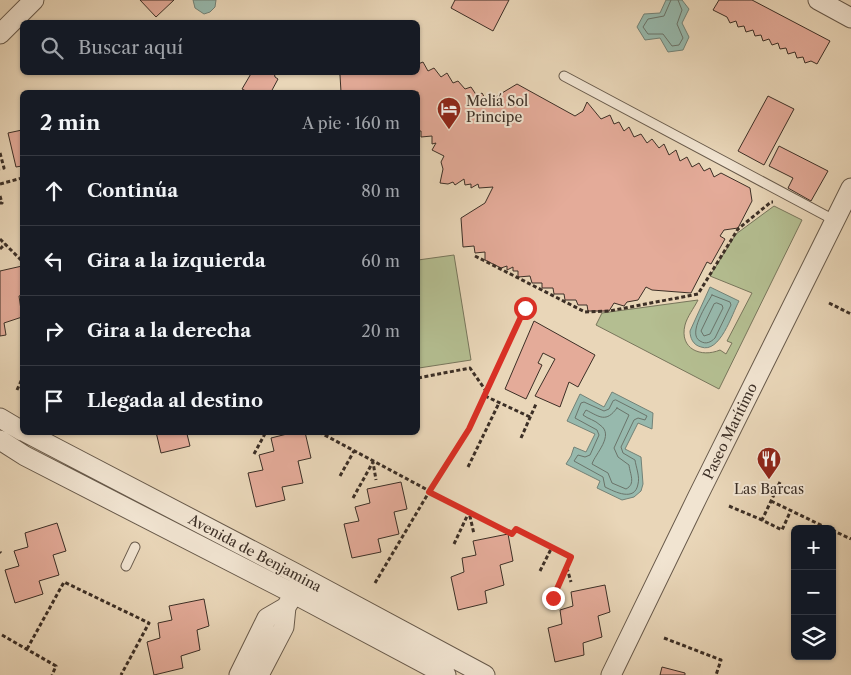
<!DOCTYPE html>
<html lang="es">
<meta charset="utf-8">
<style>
body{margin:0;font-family:"Libre Caslon Text",serif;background:#20242c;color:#f1f3f6}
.controls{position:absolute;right:15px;bottom:15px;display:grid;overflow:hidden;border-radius:8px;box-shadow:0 1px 4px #0004}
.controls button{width:45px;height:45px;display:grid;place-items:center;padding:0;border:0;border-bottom:1px solid #363941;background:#171b24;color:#f1f3f6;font:25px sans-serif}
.stop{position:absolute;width:15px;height:15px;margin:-11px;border:4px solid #d93025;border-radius:50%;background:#fff}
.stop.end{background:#d93025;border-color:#fff;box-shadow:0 1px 5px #0008}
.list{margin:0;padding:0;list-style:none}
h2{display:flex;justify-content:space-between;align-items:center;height:65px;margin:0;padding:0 20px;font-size:21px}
h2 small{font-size:16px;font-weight:400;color:#9ea1a6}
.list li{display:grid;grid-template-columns:32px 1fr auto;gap:15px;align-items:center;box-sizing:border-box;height:70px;padding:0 20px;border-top:1px solid #363941}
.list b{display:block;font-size:19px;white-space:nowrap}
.list em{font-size:16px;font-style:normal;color:#9ea1a6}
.icon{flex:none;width:28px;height:28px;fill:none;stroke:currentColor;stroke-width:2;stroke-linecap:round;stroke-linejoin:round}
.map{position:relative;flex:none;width:851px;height:675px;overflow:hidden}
.search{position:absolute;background:#171b24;box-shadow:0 1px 4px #0004;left:20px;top:20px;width:400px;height:55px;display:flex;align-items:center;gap:12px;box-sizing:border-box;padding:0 18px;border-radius:8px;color:#9ea1a6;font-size:19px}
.panel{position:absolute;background:#171b24;box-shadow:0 1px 4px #0004;left:20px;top:90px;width:400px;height:345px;border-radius:8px}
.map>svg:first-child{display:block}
</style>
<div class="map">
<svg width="851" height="675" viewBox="0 0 851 675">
<rect width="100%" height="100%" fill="#e9d6b8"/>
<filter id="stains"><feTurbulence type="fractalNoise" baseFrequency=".004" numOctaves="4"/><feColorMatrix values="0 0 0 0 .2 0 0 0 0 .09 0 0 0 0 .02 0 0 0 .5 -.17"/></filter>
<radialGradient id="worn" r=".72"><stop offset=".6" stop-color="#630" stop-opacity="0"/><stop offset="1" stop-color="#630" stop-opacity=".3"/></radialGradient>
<!-- green -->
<path fill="#b4be91" stroke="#78765c" d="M774,206L802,220L719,389L596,325L602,313L698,300C694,308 687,317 685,325C679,349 701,358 720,350L726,354L732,343L727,341L752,293L710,276L736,234Z
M454,255L471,360L419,368L418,260Z"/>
<!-- water -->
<path fill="#97b9ad" stroke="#738277" d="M193,0H216L215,7L210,12L204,14L195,8Z
M666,0H682L689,9L682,23L689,37L683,50L668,52L660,38L645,40L637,27L644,14L660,13Z
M710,287L739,301C732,314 720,354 701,347C693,345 690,338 690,331Z
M612,392L653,413L652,429L638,423L625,449L641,457L643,484L641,491L634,497L622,500L597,488L600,481L566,464L571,456L574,447L586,452L595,434L567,421L580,394L604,407Z"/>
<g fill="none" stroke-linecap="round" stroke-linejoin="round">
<!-- shore -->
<path stroke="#6a746a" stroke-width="1" d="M671,0L664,16L648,19L643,27L648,34H663L672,46L679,45L683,38L677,24L682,10L678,0
M712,295L730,302L731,305L715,338C711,342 706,345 700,341C687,334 707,304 712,295Z
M717,303L722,305L723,308L710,334L704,336L701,331L714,304Z
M616,400L647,416L645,420L638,418L634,420L621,447L623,453L635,460C636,467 640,477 638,484C635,502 615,492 605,487L603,477L574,461L578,455L585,457L590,455L599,435L597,430L575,418L581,403L584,402L604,411L609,409L613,401Z
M617,408L629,415L614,448L618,457L629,465C630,474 636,484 626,489L612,483L608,473L592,464C595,454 615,435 600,425C595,420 588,419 583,415L586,410C600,417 606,423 617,408Z"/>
</g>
<!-- building -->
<path fill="#e4ab99" stroke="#3c2f26" d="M140,0H174L156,17Z
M455,0H509L493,31L451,8Z
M719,0H752L830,41L817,64L811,61L805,63L803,57L797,58L795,52L788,54L786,48L780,49L778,43L772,45L769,39L763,41L761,35L755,36L753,30L746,32L744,26L738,27L736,21L730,23L727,17L713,10Z
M423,62L428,71L434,68L441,77L447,73L453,83L458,81L465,89L471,87L477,96L482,93L487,102L517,84L575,116L583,111L587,102L601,119L610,115L614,124L619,122L624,131L629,127L634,137L641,134L647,143L652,139L659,148L664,144L669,155L676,150L680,161L687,157L692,167L699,163L704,171L710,168L714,177L721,173L750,188L752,201L738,228L724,230L720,236L725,239L711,264L707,262L691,293L652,290L646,287L638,300L627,302L624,306L614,303L609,311H588L587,305H578L576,300H565L564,294H554L553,288H542V283H532L530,276L518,277V271H513V267L507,270V266L501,268L485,260V252L475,253L474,246L463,247L461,218L485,203L493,187L479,188L478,184L471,188V184L465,185L464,179L455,185L453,182L448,184L440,183L443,169L441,162L444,156L432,150L436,143L432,144V136L421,137V131H418V92H341L340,75L336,72H418V64Z
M252,72H274L275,77L278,79L271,92H248L242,89Z
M768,96L794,109L764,165L738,151Z
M22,130V166L16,167L8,133Z
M779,146L828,171L811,201L788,188L793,178L769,166Z
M22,266V295L19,296L22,317L4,323L6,335L0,336V271Z
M534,321L595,355L578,387L569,382L560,407L535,396L555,359L543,353L538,363L542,365L526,399L505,389Z
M156,432H192L187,434L190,446L161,453Z
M295,432H305L311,458L298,461L303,483L282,487L285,500L256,507L248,473L263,470L259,455L274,451L271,438Z
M401,482L407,509L394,512L399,534L378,539L381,552L352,558L344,524L359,521L355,507L370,503L367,489Z
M57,523L66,551L53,555L59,575L39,581L43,594L15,603L5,570L19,566L14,551L28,547L25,533Z
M508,534L513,561L500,565L504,585L485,591L487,603L458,610L451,577L464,572L462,558L476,555L473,541Z
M605,585L610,612L598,616L602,637L583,643L584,655L555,662L548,628L562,624L560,610L573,606L571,592Z
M204,599L209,626L197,630L200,650L181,656L183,668L154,675L147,642L160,638L158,623L172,620L169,606Z
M662,667L685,673V675H660Z"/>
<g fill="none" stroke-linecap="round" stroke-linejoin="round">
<defs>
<path id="lane" d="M564,76L834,220
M126,566L135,547"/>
<path id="street" d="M818,0L851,18
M0,34L34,0
M0,418L22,431
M25,432L295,573L485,675
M0,440L25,456L294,594L446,675
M239,675L267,618L286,607
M259,675L284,627L286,607L294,594
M611,675L698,496L851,188"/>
</defs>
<!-- lane casing -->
<use href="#lane" stroke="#67594a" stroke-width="11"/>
<!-- street casing -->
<use href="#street" stroke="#67594a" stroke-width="21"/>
<!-- path -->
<path stroke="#3c2f26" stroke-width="3" stroke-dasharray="4 2.5" stroke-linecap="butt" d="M93,92V91
M0,153L4,168L0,169
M0,184L22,178
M0,196L2,203H0
M0,239L22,261
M0,249L5,244
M475,256L585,312L609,311L698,294L738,229L771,202H773
M829,303L851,314
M418,378L470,368L486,391
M17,390L22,379
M485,396L530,417
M319,432L512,535L516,529L571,557L567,568L571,582
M521,438L536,404
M254,454L266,432
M468,467L499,403
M340,476L354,451
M780,482L762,520L782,530L791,510
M353,498L373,462L376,480
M771,501L829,529
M729,506L762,520
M832,530L851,539
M454,544L469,512L474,534
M0,552L1,553
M540,571L552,547
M375,583L429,492L469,429L525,308
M553,598L566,569
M2,635L56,666L52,675
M664,638L721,660L716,675
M27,649L64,582L149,623L121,675"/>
<!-- lane -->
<use href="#lane" stroke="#f1e4d1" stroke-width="9"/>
<!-- street -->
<use href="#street" stroke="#f1e4d1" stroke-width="19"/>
</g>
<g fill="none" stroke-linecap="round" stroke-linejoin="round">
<!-- route -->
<path stroke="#d93025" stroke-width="6" d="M525,308L469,429L429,492L512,534L516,529L571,557L553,598"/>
</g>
<!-- icons -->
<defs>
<symbol id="hotel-pin" viewBox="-11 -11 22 30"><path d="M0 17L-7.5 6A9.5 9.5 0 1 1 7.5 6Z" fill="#8f2418" stroke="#f1e4d1"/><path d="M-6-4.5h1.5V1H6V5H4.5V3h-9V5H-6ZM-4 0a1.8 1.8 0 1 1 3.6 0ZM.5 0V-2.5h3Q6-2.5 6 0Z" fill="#fff"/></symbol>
<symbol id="restaurant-pin" viewBox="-11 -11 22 30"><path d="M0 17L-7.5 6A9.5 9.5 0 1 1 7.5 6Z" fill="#8f2418" stroke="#f1e4d1"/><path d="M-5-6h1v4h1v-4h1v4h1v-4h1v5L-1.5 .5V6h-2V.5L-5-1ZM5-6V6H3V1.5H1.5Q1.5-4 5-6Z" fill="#fff"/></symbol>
</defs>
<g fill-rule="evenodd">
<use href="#hotel-pin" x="435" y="95" width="28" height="38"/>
<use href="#restaurant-pin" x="755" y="445" width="28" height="38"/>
</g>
<g text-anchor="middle" stroke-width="4" stroke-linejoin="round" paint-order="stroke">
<!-- poi labels -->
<g font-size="14" fill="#3c2f26" stroke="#f1e4d1" text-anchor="start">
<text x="466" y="106">Meliá Sol<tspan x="466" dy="16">Principe</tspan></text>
<text x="769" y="494" text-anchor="middle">Las Barcas</text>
</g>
<!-- street labels -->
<g font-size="14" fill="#3c2f26" stroke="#f1e4d1">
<text transform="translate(730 431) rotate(-64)" y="5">Paseo Marítimo</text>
<text transform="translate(255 553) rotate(28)" y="5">Avenida de Benjamina</text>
</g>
</g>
<rect width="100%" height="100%" filter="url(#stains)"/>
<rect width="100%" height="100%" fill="url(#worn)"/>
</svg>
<div class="controls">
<button>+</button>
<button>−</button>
<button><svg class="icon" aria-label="layers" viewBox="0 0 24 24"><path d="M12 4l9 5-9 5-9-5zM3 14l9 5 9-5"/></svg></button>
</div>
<div class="stop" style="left:525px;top:308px"></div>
<div class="stop end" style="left:553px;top:598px"></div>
<div class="search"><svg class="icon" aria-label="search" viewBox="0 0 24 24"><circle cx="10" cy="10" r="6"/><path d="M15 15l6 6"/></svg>Buscar aquí</div>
<section class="panel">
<h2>2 min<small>A pie · 160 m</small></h2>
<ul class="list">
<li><svg class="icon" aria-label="ahead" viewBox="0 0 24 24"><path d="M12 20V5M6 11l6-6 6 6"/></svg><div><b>Continúa</b></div><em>80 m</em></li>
<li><svg class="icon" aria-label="left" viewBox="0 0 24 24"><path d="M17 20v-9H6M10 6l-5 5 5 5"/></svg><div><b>Gira a la izquierda</b></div><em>60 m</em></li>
<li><svg class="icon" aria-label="right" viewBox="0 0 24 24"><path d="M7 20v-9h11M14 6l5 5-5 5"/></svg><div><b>Gira a la derecha</b></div><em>20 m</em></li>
<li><svg class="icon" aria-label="arrive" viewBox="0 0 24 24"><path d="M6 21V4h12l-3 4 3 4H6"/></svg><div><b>Llegada al destino</b></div></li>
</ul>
</section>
</div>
